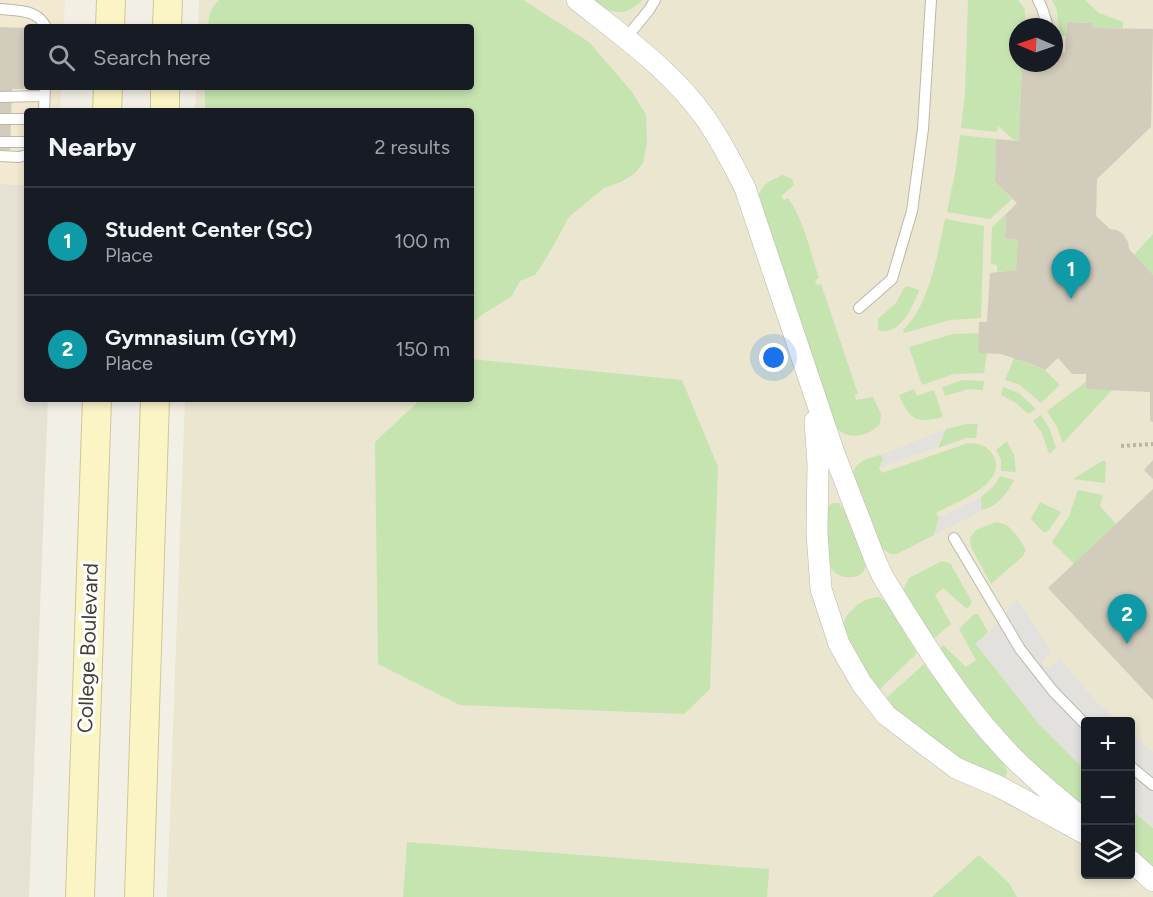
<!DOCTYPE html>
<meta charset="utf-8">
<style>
body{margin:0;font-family:Figtree,sans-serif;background:#242831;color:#f1f3f6}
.controls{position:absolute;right:18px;bottom:18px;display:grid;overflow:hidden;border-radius:6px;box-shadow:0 3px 9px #0003}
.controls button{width:54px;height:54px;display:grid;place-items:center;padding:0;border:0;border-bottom:2px solid #363941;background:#171b24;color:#f1f3f6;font:30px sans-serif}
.compass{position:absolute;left:1009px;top:18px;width:54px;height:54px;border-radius:50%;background:#171b24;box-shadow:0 3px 9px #0003;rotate:272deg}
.you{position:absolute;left:774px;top:358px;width:21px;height:21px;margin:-15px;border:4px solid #fff;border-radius:50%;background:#1a73e8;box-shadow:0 0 0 9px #1a73e833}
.badge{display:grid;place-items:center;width:39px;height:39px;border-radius:50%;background:#2563eb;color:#fff;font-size:20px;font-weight:700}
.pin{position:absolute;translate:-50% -50px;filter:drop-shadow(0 2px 3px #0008)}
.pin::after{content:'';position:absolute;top:32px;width:21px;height:18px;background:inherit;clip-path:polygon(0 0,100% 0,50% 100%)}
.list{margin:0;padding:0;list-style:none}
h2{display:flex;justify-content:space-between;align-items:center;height:78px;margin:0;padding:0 24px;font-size:26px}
h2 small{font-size:20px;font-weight:400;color:#9ea1a6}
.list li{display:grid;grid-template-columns:39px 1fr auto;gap:18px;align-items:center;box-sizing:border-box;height:108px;padding:0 24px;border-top:2px solid #363941}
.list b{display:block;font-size:22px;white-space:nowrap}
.list p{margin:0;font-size:20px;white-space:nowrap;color:#9ea1a6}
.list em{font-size:20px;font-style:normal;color:#9ea1a6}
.icon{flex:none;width:33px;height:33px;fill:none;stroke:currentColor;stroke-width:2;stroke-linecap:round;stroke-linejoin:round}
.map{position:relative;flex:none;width:1153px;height:897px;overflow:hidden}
.search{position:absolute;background:#171b24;box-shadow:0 3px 9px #0003;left:24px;top:24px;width:450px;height:66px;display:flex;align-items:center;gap:15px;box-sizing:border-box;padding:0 21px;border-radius:6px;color:#9ea1a6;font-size:22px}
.panel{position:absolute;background:#171b24;box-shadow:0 3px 9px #0003;left:24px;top:108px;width:450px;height:294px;border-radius:6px}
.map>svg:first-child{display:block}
</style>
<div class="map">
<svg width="1153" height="897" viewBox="0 0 1153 897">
<rect width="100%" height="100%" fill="#f2efe5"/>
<!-- residential -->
<path fill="#e5e2d4" d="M0,184L27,185V399H48L29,897H0Z"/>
<!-- commercial -->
<path fill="#f3e9d1" d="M0,0H65L64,27H27V87H61L60,111H27V185L0,184Z"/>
<!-- education -->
<path fill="#eae6d0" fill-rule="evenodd" d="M199,0H1153V897H167L185,399H471V111H195L196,87H471V27H198ZM1018,27H1054V63H1018ZM1086,722H1130V874H1086Z"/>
<!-- green -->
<path fill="#c6e4b0" d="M219,0H523L589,42L632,92L646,115L647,142L643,163L635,173L621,182L604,188L569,217L547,257L535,275L520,281L511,297L483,314L471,323V111H205V87H471V27H208C209,15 210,8 219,0Z
M591,0H642C625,19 609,13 591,0Z
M968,0H1018L1025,9V27H1018V63H1022L1019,141L1014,140L998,126L997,132L961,128L965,93Z
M1052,0H1085L1099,13L1123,22V28H1093L1092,23L1067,22L1066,36H1060L1057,10Z
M960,135L996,139L995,182L1012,199L990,219L947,212L956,168Z
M783,175L792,179L794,185L781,196L784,200L788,198C804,220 810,252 819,278L815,280L817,285L821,284L858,394L855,395L856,400L873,397L881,414L880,424C868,437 847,441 836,427L758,198C760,184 772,180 783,175Z
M1006,214L1005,238L1018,240L1016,270L997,272V265L991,264L992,227Z
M945,219L984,226L981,318L950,320L904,333L903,330C929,306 938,253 945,219Z
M1153,234V275L1134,255Z
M908,286L919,290C914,305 899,338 878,330V319L896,303L904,288Z
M979,333L978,353H987L984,373L954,374L922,385L909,347L953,334Z
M1014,358L1045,370L1060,385L1041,403L1020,385L1005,380Z
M471,359L682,380L718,467L710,689L684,714L460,705L378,664L375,442L421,399H471Z
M963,380L984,381L983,390L969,389L945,396L942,387Z
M1086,382V389L1112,390L1063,443L1057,427L1047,411Z
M1003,387L1019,393L1036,409L1028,414L1016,403L1001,395Z
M914,389L917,396L934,390L943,417C916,424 910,420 899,395Z
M1041,415L1050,430L1056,448L1049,454L1042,433L1033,421Z
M966,424H978L976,438H967L938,448L946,429Z
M1007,441L1014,455L1016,472L1001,471V459L996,450Z
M968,443C978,443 987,445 993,455C1009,484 956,502 936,513L939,518L934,535L897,554H890L878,545L852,474C858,460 867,458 881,455L884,457L879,468L882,473Z
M1102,461H1106L1105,483L1073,479Z
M1000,476L1014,480C1007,494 997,507 981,510V497L994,486Z
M1078,490L1103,495L1100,506L1116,524L1074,564L1052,542L1069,516Z
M1040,502L1061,512L1049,530L1044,533L1031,519Z
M832,503H839L843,508L866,565C864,572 861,576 853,577C817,582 827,530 827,508Z
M996,522C1012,524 1018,537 1026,550L1023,556L991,584L971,547L970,538L976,530Z
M942,561L951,564L953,568L972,602L967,609L943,588L935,595L951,624L931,641L903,590L909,578Z
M879,597L885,601L917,653L880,689L876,690C865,675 847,647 844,628C843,620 848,613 854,608C862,601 868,598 879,597Z
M974,614H978L988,632L976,644L1038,723L1085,770V813L1016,749L938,652L943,645L966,667L976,660L959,629Z
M924,664L970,724C977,739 1008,759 1007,774L1002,779L971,769L883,701Z
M1130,809L1153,828V869L1131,847Z
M407,842L769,869L767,897H403Z
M979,855L1009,883L1017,897H932Z"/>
<!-- parking -->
<path fill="#e3e1dd" d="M946,429L937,447L879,468L884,460L881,455Z
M981,497L980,508L983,510L934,535L939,518Z
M1017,599L1051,651L1042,662L1045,667H1050L1060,659L1094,699L1118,721L1086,722L1085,770L1038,723L976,643L988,634Z
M1130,733L1153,752V828L1131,809Z"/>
<!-- building -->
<path fill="#d2ccbc" d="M1067,22L1092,23L1093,28L1153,29L1151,127L1097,179L1096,216L1110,229L1117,230L1123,234L1128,242L1129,249L1153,275V422L1150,421V392L1086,389V374H1072L1058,358L1045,370L1031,364L1001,354L978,353L979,322H987L990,273L1016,270L1018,240L1005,238L1006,214L1017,203L995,182L996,139L1019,141L1022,63H1054V52H1065Z
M0,27L27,28V89H12L10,150H0Z
M1153,460V479L1144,470Z
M1153,489V700L1048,588Z"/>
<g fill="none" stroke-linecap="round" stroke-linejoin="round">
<defs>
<path id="service" d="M1038,0L1042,8L1048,27
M0,9C18,11 37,9 46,27
M626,38L649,10L655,0
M0,97L44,96
M44,111L45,87
M0,119H27
M0,142H27
M0,156L19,157L27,155
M859,308L892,279L912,211L923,129L931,0
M954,538L1020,649L1053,691L1086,725
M1130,766L1153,785"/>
<path id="minor" d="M577,0C623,36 672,71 706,119C721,141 733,164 745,188L834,453L876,562L883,577C920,637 956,697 1004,748C1029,775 1057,798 1086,821
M815,421L818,464L817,533L821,589L839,644L862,684L886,715L956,768L998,786L1086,834
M1130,860L1153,881"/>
<path id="secondary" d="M110,27L111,0
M167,27L168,0
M107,111L108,87
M165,111V87
M80,897L97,399
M139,897L155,399"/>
</defs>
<!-- service casing -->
<use href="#service" stroke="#bcb8a9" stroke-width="12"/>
<!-- minor casing -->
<use href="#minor" stroke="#bcb8a9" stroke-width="22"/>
<!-- secondary casing -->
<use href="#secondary" stroke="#cfc797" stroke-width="30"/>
<!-- path -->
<path stroke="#bdb59b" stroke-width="4" stroke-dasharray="3 3" stroke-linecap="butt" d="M1121,446L1153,444"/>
<!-- service -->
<use href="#service" stroke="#fff" stroke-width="10"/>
<!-- minor -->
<use href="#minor" stroke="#fff" stroke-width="21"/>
<!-- secondary -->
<use href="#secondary" stroke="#fbf5c6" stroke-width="28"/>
</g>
<g text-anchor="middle" stroke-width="6" stroke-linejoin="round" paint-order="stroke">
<!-- street labels -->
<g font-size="21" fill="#444035" stroke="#fff">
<text transform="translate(88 648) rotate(-88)" y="7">College Boulevard</text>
</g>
</g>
</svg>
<div class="controls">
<button>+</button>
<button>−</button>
<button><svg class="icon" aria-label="layers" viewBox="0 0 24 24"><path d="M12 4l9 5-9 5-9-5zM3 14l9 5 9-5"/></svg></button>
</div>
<svg class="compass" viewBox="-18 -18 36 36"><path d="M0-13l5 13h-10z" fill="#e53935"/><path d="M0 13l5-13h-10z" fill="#9ea1a6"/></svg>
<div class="you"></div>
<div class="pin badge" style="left:1071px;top:299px;background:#0f9aa8">1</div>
<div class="pin badge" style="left:1127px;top:644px;background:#0f9aa8">2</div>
<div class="search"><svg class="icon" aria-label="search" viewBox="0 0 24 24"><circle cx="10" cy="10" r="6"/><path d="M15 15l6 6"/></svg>Search here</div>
<section class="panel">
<h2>Nearby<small>2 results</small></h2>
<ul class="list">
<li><span class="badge" style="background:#0f9aa8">1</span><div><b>Student Center (SC)</b><p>Place</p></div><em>100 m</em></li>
<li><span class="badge" style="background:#0f9aa8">2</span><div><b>Gymnasium (GYM)</b><p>Place</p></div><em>150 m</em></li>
</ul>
</section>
</div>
